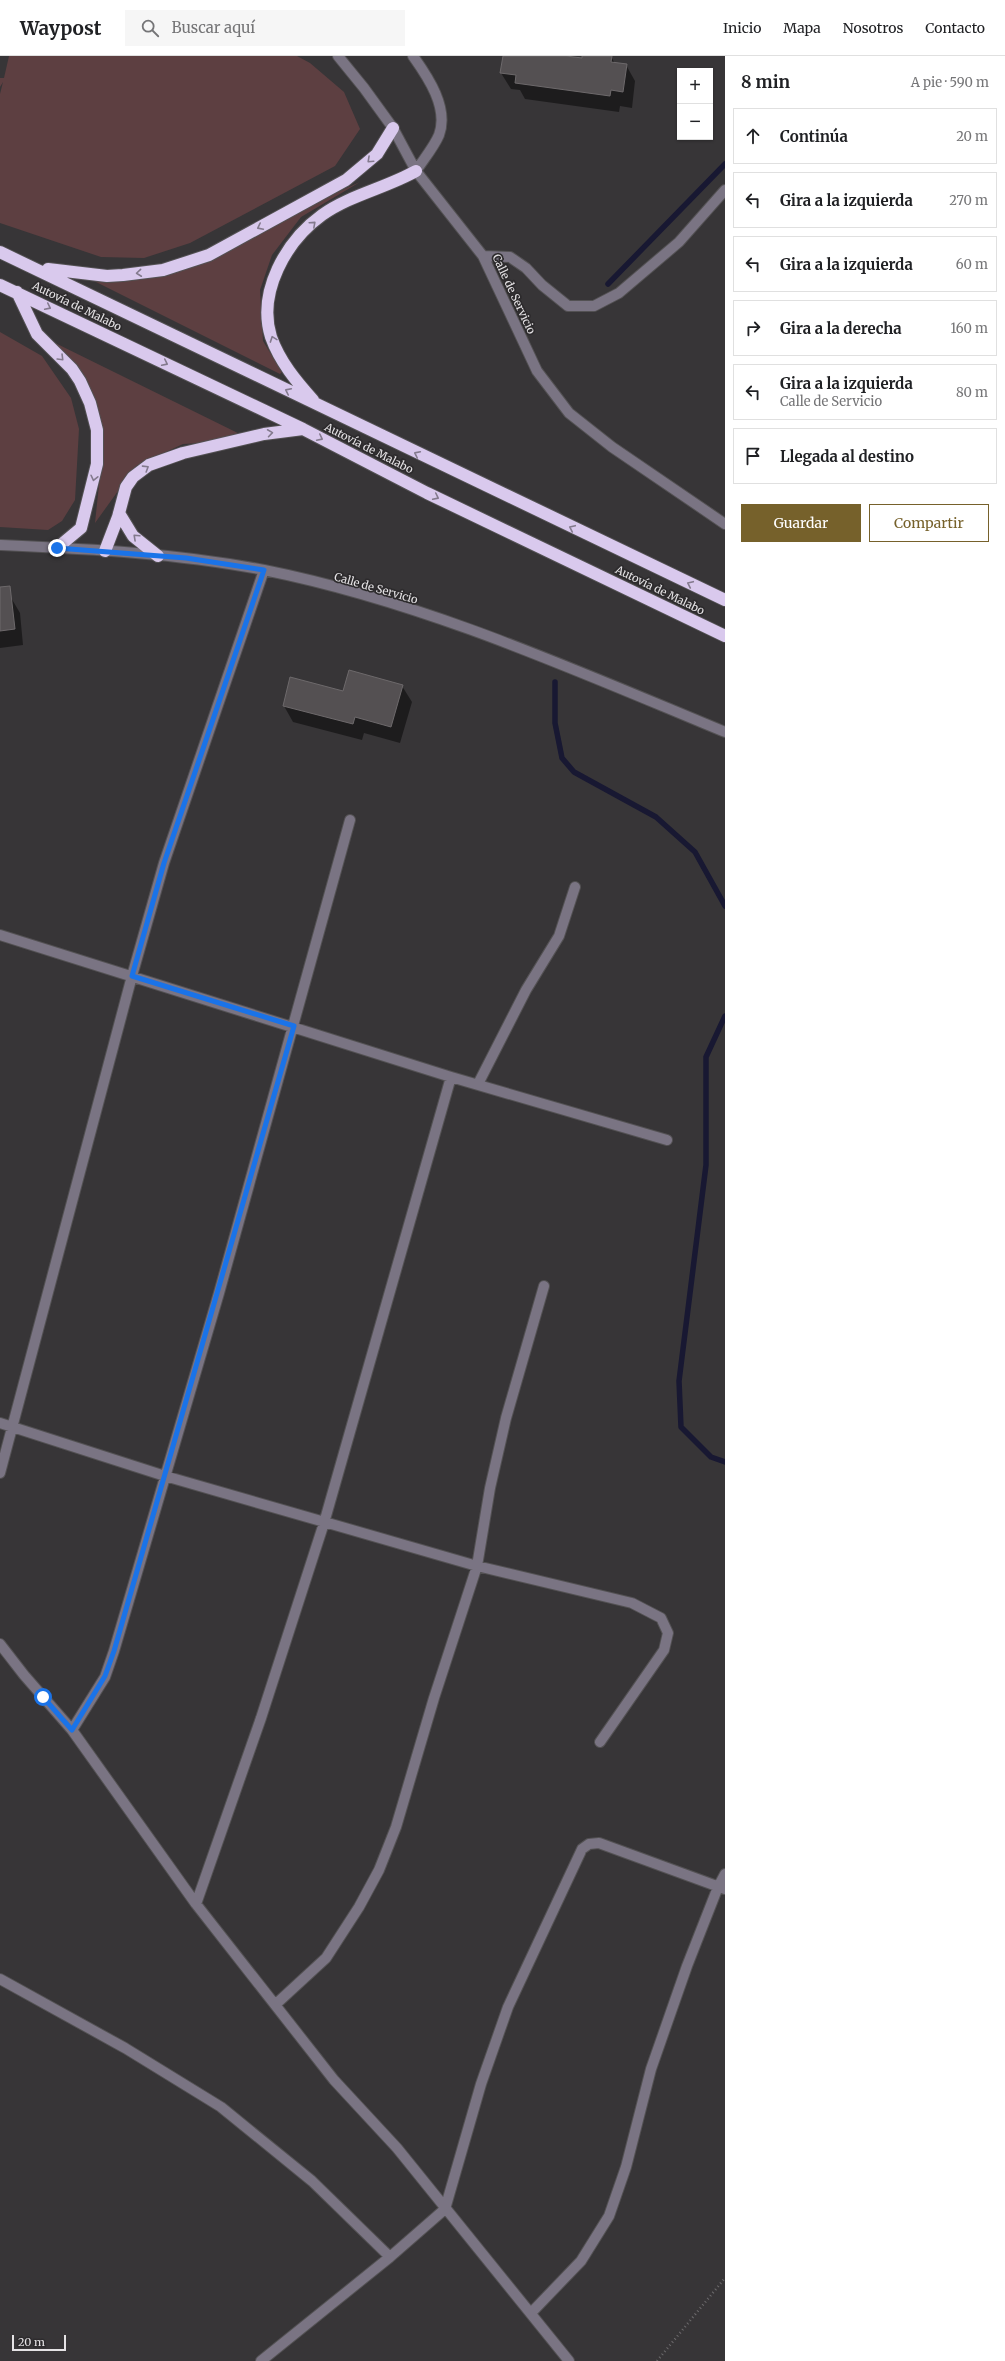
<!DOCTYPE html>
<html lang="es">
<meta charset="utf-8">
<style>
body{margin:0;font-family:Merriweather,serif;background:#f6f6f6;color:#202124}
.controls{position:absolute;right:12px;top:12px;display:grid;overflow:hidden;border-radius:0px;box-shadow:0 1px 3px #0004}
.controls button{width:36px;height:36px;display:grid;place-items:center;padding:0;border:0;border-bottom:1px solid #e0e0e0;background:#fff;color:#202124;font:20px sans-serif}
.scale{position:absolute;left:12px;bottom:10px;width:54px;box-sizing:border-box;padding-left:4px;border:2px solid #e5e3e5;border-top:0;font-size:11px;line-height:14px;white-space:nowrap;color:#e5e3e5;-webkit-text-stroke:3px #2d2b2d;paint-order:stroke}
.stop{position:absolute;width:12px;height:12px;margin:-9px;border:3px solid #1a73e8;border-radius:50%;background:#fff}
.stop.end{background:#1a73e8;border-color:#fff;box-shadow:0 1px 4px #0008}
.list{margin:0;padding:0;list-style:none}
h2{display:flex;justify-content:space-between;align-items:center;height:52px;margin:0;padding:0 16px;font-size:17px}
h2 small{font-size:13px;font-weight:400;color:#757577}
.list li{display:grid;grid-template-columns:26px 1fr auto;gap:12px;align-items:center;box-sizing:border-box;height:56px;margin:0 8px 8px;padding:0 8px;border:1px solid #e0e0e0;border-radius:0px}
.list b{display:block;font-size:15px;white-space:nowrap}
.list p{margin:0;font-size:13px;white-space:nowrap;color:#757577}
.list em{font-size:13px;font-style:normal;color:#757577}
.actions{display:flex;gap:8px;padding:12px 16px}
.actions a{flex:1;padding:9px 0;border:1px solid #76612b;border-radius:0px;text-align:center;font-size:14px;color:#76612b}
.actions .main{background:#76612b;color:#fff}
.icon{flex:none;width:22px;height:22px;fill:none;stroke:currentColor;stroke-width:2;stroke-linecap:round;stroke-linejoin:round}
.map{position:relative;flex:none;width:725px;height:2305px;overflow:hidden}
header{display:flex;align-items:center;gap:24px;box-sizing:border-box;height:56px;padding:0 20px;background:#fff;border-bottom:1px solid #e0e0e0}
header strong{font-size:19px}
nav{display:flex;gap:22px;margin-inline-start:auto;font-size:14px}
.search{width:280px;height:36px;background:#f6f6f6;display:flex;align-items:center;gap:10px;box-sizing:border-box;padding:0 14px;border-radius:0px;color:#757577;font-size:15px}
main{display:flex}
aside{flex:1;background:#fff}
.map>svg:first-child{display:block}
</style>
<header>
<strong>Waypost</strong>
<div class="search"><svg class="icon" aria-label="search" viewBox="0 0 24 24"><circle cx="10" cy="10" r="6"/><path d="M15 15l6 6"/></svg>Buscar aquí</div>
<nav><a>Inicio</a><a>Mapa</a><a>Nosotros</a><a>Contacto</a></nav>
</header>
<main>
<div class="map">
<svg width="725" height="2305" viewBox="0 0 725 2305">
<rect width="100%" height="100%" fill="#373537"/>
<!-- green -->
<path fill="#5d3f41" d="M9,0H297L310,7L344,36L360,73L335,110L190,187L144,202L101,201L0,167V38L3,26L0,31V22H4Z
M360,126L301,161L272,199L260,234L263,285L282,316L280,318L86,221L156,218Z
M0,276L42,300L71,342L79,373L75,444L62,465L48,474L0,471Z
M45,282L252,384L183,388L136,410L95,467L104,381L86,327Z"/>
<!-- shadow -->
<path fill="#0007" d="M504,0H559L582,3L583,0L612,2L615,8L626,9L635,25L632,52L620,50L619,56L525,43L520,34L511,33L501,17Z
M10,540L20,557L23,589L0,592V541Z
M402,630L412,646L400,687L364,677L362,684L293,666L284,650L344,637Z"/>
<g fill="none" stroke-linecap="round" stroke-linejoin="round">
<!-- stream -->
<path stroke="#181832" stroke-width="5.5" d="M608,228L725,108
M555,626V667L562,702L574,716L656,761L695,796L725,850
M725,960L706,1001V1109L679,1325L681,1371L711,1401L725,1406"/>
</g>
<!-- building -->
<path fill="#545052" stroke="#6d696b" d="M503,0H566L582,2V0H612L611,6L627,8L623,36L611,34L610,40L515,27L516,19L500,17Z
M10,530L15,573L0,575V531Z
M349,614L403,629L391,671L355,661L353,668L283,650L290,621L343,635Z"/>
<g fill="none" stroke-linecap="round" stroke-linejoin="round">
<defs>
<path id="minor" d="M338,0L364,32L393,72L416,115L483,200L537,315L569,357L612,391L725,468
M413,0C428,21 449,52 439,79C434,91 423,104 416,115
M483,200L510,201L526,212L542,229L568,250H594L619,237L679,186L725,134
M0,489C88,493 177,497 264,514C424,546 575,614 725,676
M0,879L451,1021L667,1084
M478,1028L526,934L559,880L575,831
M0,1367L165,1420L477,1510L632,1547L661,1562L668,1577L664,1594L600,1686
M0,1417L132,920L164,807L264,514
M0,1588L24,1619L72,1674L196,1848L334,2024L397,2092L569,2305
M72,1674L105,1621L114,1595L219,1237L350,764
M196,1848L261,1662L324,1467L451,1021
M0,1923L125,1992L221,2051L312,2125L390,2201
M276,1948L326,1902L359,1851L379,1814L396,1771L434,1642L477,1510L490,1432L506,1362L544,1230
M531,2257L581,2205L609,2160L626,2111L651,2013L687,1910L718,1831L725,1818
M261,2305L390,2201L445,2153L481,2028L508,1951L582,1793L589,1788L599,1787L725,1833"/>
<path id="highway" d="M0,196L725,544
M48,213L107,220L123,219L163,214L209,199L346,124L377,98L393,72
M0,229L303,373L427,437L725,580
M17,236L37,278L72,313L80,325L90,347L97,374V408L81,472L57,492
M313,344C296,325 280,306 271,281C257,236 286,185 322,159C350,139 386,132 416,115
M119,457L133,480L158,500
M105,495L118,461L126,431L133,421L149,409L183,397L264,378L303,373"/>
</defs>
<!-- minor casing -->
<use href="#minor" stroke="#535153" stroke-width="12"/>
<!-- highway casing -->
<use href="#highway" stroke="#535153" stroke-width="14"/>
<!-- path -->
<path stroke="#6d6b6d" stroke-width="2.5" stroke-dasharray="1 3" stroke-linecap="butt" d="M657,2305L725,2222"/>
<!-- minor -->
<use href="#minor" stroke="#7a7483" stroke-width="10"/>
<!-- highway -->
<use href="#highway" stroke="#d9c9ed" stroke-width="12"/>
</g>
<!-- one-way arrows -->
<defs><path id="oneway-chevron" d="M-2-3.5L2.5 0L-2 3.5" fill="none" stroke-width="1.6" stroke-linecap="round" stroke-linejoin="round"/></defs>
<g stroke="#837a8d">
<use href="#oneway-chevron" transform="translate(370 104) rotate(137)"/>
<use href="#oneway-chevron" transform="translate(313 168) rotate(-42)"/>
<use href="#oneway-chevron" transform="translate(260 171) rotate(153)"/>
<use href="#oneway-chevron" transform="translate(139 217) rotate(174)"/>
<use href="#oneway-chevron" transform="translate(48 251) rotate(26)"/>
<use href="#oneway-chevron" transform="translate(273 283) rotate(-110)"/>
<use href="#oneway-chevron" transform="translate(61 302) rotate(45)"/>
<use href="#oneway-chevron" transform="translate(165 307) rotate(26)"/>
<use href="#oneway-chevron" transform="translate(288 335) rotate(-154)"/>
<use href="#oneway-chevron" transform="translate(270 377) rotate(-8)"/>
<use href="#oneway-chevron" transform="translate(320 382) rotate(27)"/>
<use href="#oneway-chevron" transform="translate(417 398) rotate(-154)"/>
<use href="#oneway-chevron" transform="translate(146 412) rotate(-32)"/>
<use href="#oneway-chevron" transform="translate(94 422) rotate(103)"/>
<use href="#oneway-chevron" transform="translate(436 441) rotate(26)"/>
<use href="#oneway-chevron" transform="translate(572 472) rotate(-155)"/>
<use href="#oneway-chevron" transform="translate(136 481) rotate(-137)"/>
<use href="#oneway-chevron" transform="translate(690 528) rotate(-155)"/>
</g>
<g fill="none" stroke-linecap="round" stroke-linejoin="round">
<!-- route -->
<path stroke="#1a73e8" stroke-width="5" d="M43,1641L72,1674L105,1620L114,1595L294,970L132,920L164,807L264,514L186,502L57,492"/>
</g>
<g text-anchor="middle" stroke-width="3.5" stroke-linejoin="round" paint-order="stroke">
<!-- street labels -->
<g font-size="11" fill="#e5e3e5" stroke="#2d2b2d">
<text transform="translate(514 238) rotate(65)" y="4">Calle de Servicio</text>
<text transform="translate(77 250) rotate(26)" y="4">Autovía de Malabo</text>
<text transform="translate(369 392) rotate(27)" y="4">Autovía de Malabo</text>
<text transform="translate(376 532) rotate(16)" y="4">Calle de Servicio</text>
<text transform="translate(660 534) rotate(26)" y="4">Autovía de Malabo</text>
</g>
</g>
</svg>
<div class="controls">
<button>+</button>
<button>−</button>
</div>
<div class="scale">20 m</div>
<div class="stop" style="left:43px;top:1641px"></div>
<div class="stop end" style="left:57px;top:492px"></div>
</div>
<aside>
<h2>8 min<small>A pie · 590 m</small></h2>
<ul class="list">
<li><svg class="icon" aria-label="ahead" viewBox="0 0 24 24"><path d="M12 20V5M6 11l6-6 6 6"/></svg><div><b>Continúa</b></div><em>20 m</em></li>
<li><svg class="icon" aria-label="left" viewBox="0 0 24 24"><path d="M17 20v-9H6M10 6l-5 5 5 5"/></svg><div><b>Gira a la izquierda</b></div><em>270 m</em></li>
<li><svg class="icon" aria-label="left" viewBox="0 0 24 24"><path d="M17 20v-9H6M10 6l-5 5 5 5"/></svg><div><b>Gira a la izquierda</b></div><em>60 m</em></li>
<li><svg class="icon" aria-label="right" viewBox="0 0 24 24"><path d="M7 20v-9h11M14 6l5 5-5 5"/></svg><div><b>Gira a la derecha</b></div><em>160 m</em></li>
<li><svg class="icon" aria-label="left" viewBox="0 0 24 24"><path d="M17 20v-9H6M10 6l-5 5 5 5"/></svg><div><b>Gira a la izquierda</b><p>Calle de Servicio</p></div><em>80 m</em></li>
<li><svg class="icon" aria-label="arrive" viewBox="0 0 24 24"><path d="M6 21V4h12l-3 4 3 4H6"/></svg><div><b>Llegada al destino</b></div></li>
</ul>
<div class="actions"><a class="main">Guardar</a><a>Compartir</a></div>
</aside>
</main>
